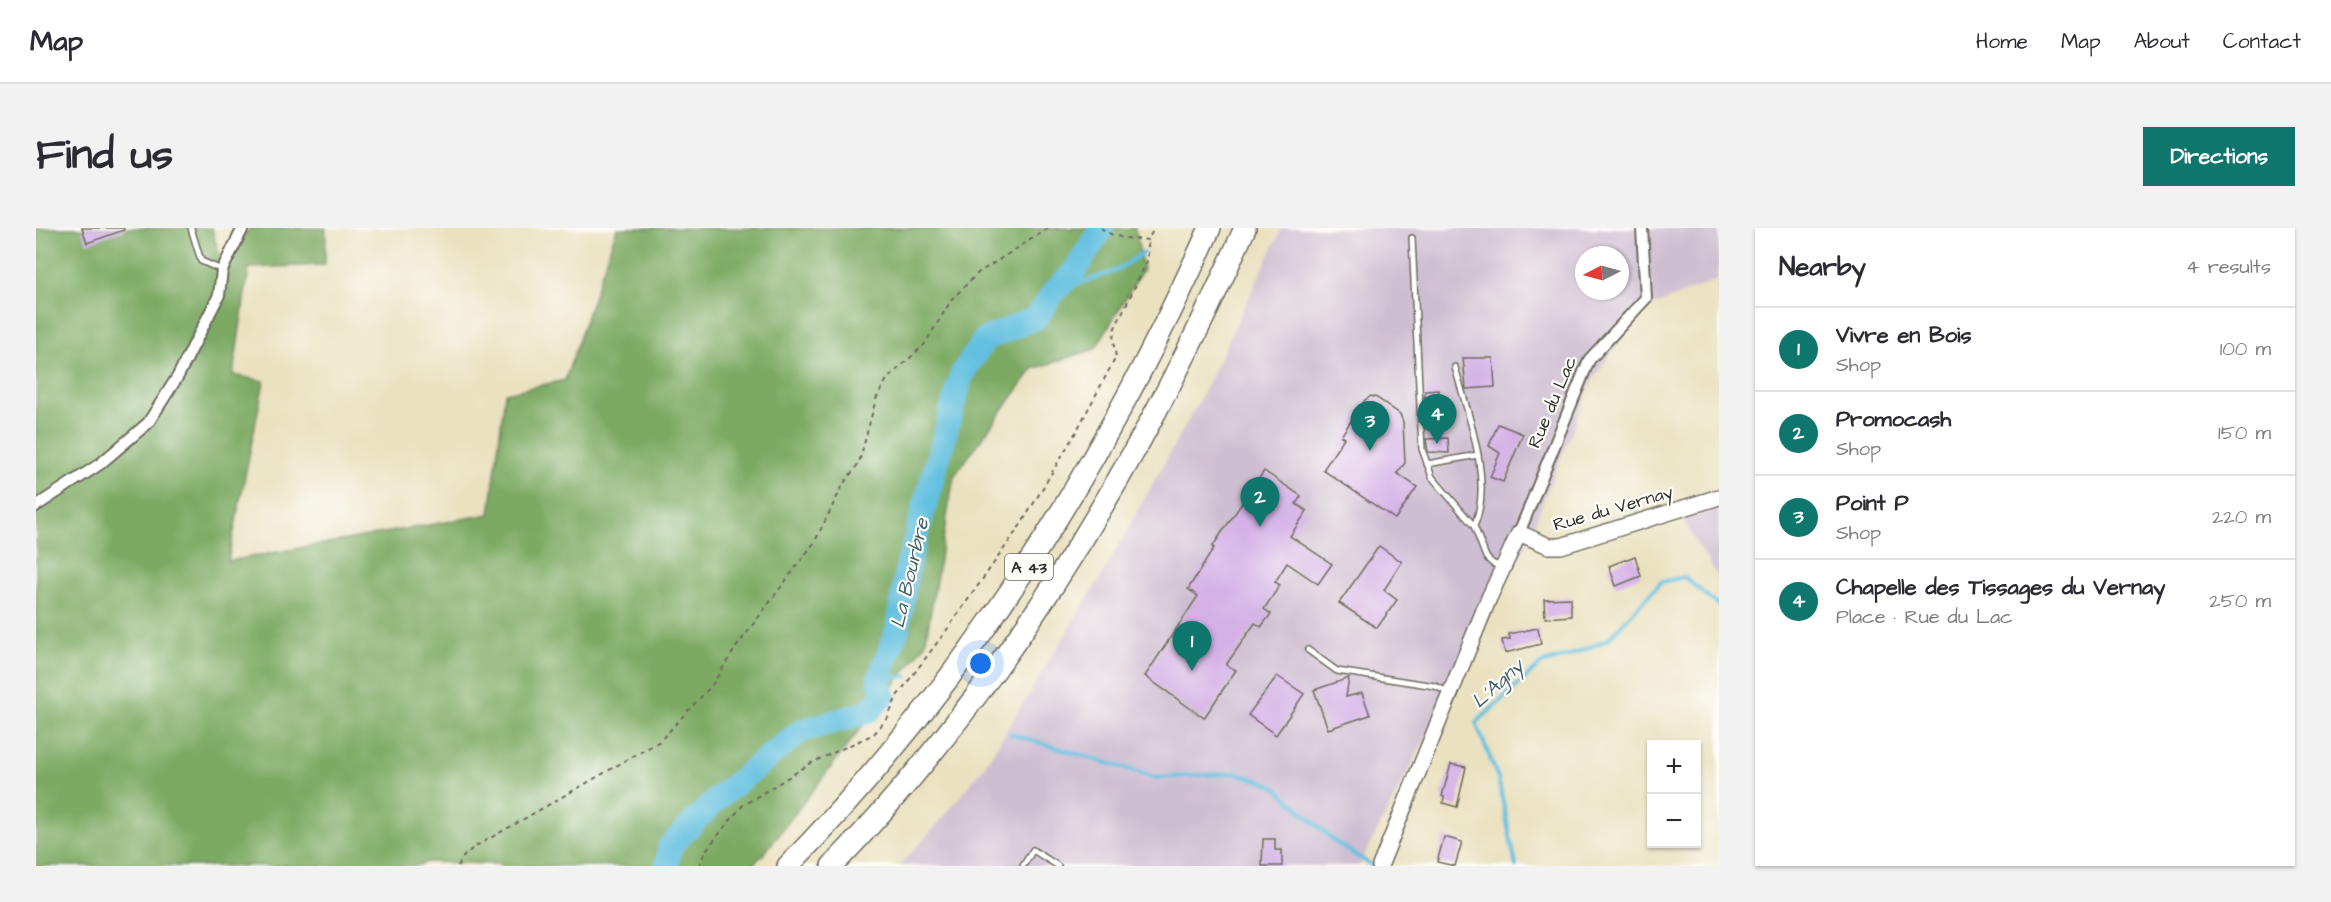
<!DOCTYPE html>
<meta charset="utf-8">
<style>
body{margin:0;font-family:"Architects Daughter",sans-serif;background:#f2f2f3;color:#2b2b33}
.controls{position:absolute;right:18px;bottom:18px;display:grid;overflow:hidden;border-radius:0px;box-shadow:0 2px 4px #0004}
.controls button{width:54px;height:54px;display:grid;place-items:center;padding:0;border:0;border-bottom:2px solid #e1e1e2;background:#fff;color:#2b2b33;font:30px sans-serif}
.compass{position:absolute;left:1539px;top:18px;width:54px;height:54px;border-radius:50%;background:#fff;box-shadow:0 2px 4px #0004;rotate:264deg}
.you{position:absolute;left:945px;top:436px;width:21px;height:21px;margin:-15px;border:4px solid #fff;border-radius:50%;background:#1a73e8;box-shadow:0 0 0 9px #1a73e833}
.badge{display:grid;place-items:center;width:39px;height:39px;border-radius:50%;background:#0f766e;color:#fff;font-size:20px;font-weight:700}
.pin{position:absolute;translate:-50% -50px;filter:drop-shadow(0 2px 3px #0008)}
.pin::after{content:'';position:absolute;top:32px;width:21px;height:18px;background:inherit;clip-path:polygon(0 0,100% 0,50% 100%)}
.list{margin:0;padding:0;list-style:none}
h2{display:flex;justify-content:space-between;align-items:center;height:78px;margin:0;padding:0 24px;font-size:26px}
h2 small{font-size:20px;font-weight:400;color:#7c7c81}
.list li{display:grid;grid-template-columns:39px 1fr auto;gap:18px;align-items:center;box-sizing:border-box;height:84px;padding:0 24px;border-top:2px solid #e1e1e2}
.list b{display:block;font-size:22px;white-space:nowrap}
.list p{margin:0;font-size:20px;white-space:nowrap;color:#7c7c81}
.list em{font-size:20px;font-style:normal;color:#7c7c81}
.map{position:relative;flex:none;width:1683px;height:638px;overflow:hidden;border-radius:0px}
header{display:flex;align-items:center;gap:36px;box-sizing:border-box;height:84px;padding:0 30px;background:#fff;border-bottom:2px solid #e1e1e2}
header strong{font-size:28px}
nav{display:flex;gap:33px;margin-inline-start:auto;font-size:21px}
.intro{display:flex;align-items:center;justify-content:space-between;box-sizing:border-box;height:144px;padding:0 36px}
h1{margin:0;font-size:42px}
.button{padding:15px 27px;border-radius:0px;background:#0f766e;color:#fff;font-size:21px;font-weight:700}
main{display:flex;gap:36px;padding:0 36px}
aside{flex:1;background:#fff;border-radius:0px;box-shadow:0 2px 4px #0004}
.map>svg:first-child{display:block}
</style>
<header>
<strong>Map</strong>
<nav><a>Home</a><a>Map</a><a>About</a><a>Contact</a></nav>
</header>
<div class="intro"><h1>Find us</h1><a class="button">Directions</a></div>
<main>
<div class="map">
<svg width="1683" height="638" viewBox="0 0 1683 638">
<rect width="100%" height="100%" fill="#fdfcf7"/>
<filter id="ink" filterUnits="userSpaceOnUse"><feTurbulence type="fractalNoise" baseFrequency=".0167" numOctaves="2"/><feDisplacementMap in="SourceGraphic" scale="12" xChannelSelector="R" yChannelSelector="G"/><feConvolveMatrix kernelMatrix="1 2 1 2 8 2 1 2 1" color-interpolation-filters="sRGB"/></filter>
<filter id="wash" filterUnits="userSpaceOnUse"><feTurbulence type="fractalNoise" baseFrequency=".008" numOctaves="4" result="noise"/><feDisplacementMap in="SourceGraphic" scale="24" xChannelSelector="R" yChannelSelector="G"/><feGaussianBlur stdDeviation="1.35" result="paint"/><feColorMatrix in="noise" values="0 0 0 0 0 0 0 0 0 0 0 0 0 0 0 0 0 1.4 0 .05"/><feComposite in="paint" operator="in"/></filter>
<g filter="url(#wash)">
<rect width="100%" height="100%" fill="#eae1c0"/>
<!-- industrial -->
<path fill="#cebed1" fill-rule="evenodd" d="M1246,0H1683V51L1606,82L1556,153L1490,316L1323,638H863L902,596L948,539L1066,347L1165,169ZM1548,27H1584V63H1548Z
M1683,261V351L1637,277Z"/>
<!-- forest -->
<path fill="#7daa64" stroke="#546a48" stroke-width="1.5" d="M0,0H176L185,34L214,0H290L289,37L213,40L197,147L228,153L192,333L454,286L469,165L529,152L581,0H1099L1107,41L1059,121L997,141L918,248L889,417L727,627L715,638H467L462,636L391,634L381,638H0Z"/>
<g fill="none" stroke-linecap="round" stroke-linejoin="round">
<!-- stream -->
<path stroke="#62c0e0" stroke-width="4" d="M1018,64L1079,43L1107,25
M843,451L871,448
M975,506L1122,550L1200,545L1237,557L1299,614L1337,638
M1480,638L1462,550L1440,495L1505,436L1535,427L1571,412L1625,354L1648,349L1683,378"/>
<!-- river -->
<path stroke="#62c0e0" stroke-width="24" d="M631,638L634,618L682,570L765,503L832,484L848,467L843,451L862,400L871,341L926,146L949,111L1000,90L1018,64L1038,44L1066,0"/>
</g>
<g id="blocks">
<!-- building -->
<path fill="#d5b1e7" d="M46,0H88V2L51,15Z
M1427,130H1457L1459,159L1430,161Z
M1403,162V189H1389V163Z
M1335,168L1341,170L1364,186L1367,194L1369,235L1361,245L1381,259L1359,291L1287,242L1308,210L1305,208L1329,172Z
M1462,196L1487,206L1467,254L1454,249L1464,225L1453,218Z
M1412,210L1413,225L1392,224L1390,211Z
M1228,243L1265,268L1260,276L1271,283L1254,308L1296,336L1282,356L1251,335L1239,354L1244,357L1228,381L1235,386L1225,399L1219,395L1190,437L1200,442L1168,490L1109,448L1162,368L1152,361L1178,320L1176,319Z
M1343,318L1366,334L1348,362L1361,372L1341,400L1303,375Z
M1599,328L1605,348L1580,358L1573,338Z
M1535,370V388L1509,390L1508,371Z
M1502,400L1505,416L1469,425L1466,412L1474,411L1473,406Z
M1241,448L1268,466L1240,507L1212,487Z
M1313,450L1310,469L1326,465L1334,487L1292,501L1278,462Z
M1415,536L1430,539L1421,579L1407,575L1408,569L1406,568Z
M1408,609L1426,614L1419,638L1401,634Z
M1227,611H1239V622H1246V638H1226Z"/>
</g>
</g>
<g filter="url(#ink)">
<use href="#blocks" fill-opacity="0" stroke="#6e6b5f" stroke-width="1.5"/>
<g fill="none" stroke-linecap="round" stroke-linejoin="round">
<defs>
<path id="lane" d="M155,0L165,33L186,42
M1376,10L1386,221L1396,249L1438,298L1450,329L1456,335L1467,340
M1419,139C1431,184 1458,254 1438,298
M1391,236L1442,227
M1272,422L1301,443L1399,458L1412,464
M987,638L997,622L1022,638"/>
<path id="street" d="M0,278L64,236L112,195L142,148L183,67L186,42L207,0
M1483,305L1553,132L1610,70L1606,0"/>
<path id="secondary" d="M1344,638L1453,370L1483,305L1513,318H1525L1683,269"/>
<path id="highway" d="M752,638C934,451 1067,237 1174,0
M796,638C974,453 1106,233 1209,0"/>
</defs>
<!-- lane casing -->
<use href="#lane" stroke="#6e6b5f" stroke-width="8"/>
<!-- street casing -->
<use href="#street" stroke="#6e6b5f" stroke-width="14"/>
<!-- secondary casing -->
<use href="#secondary" stroke="#6e6b5f" stroke-width="18"/>
<!-- highway casing -->
<use href="#highway" stroke="#6e6b5f" stroke-width="24"/>
<!-- path -->
<path stroke="#6e6b5f" stroke-width="2" stroke-dasharray="4.5 4.5" stroke-linecap="butt" d="M1065,0C1080,12 1094,10 1112,12L1118,0
M422,638L428,628L437,620L624,513L676,457L701,418L778,315L808,255L823,235L840,171L851,151L888,117L916,71L942,45L1013,0
M663,638L670,622L706,578L775,535L838,506L852,489L861,468L910,403L986,295L1040,204L1080,129L1077,113L1078,102L1112,31V12"/>
<!-- lane -->
<use href="#lane" stroke="#fff" stroke-width="5"/>
<!-- street -->
<use href="#street" stroke="#fff" stroke-width="10"/>
<!-- secondary -->
<use href="#secondary" stroke="#fff" stroke-width="15"/>
<!-- highway -->
<use href="#highway" stroke="#fff" stroke-width="21"/>
</g>
</g>
<g text-anchor="middle" stroke-width="4.5" stroke-linejoin="round" paint-order="stroke">
<!-- shield labels -->
<rect fill="#fdfcf7" stroke="#6a6a68" stroke-width="1.5" x="969" y="326" width="48" height="26" rx="4.5"/>
<g font-size="16" font-weight="bold" fill="#2b2b2b">
<text x="993" y="345">A 43</text>
</g>
<!-- street labels -->
<g font-size="18" fill="#2b2b2b" stroke="#fdfcf7">
<text transform="translate(1516 174) rotate(-67)" y="6">Rue du Lac</text>
<text transform="translate(1577 280) rotate(-16)" y="6">Rue du Vernay</text>
</g>
<!-- water labels -->
<g font-size="20" font-style="italic" fill="#3e5f6a" stroke="#fdfcf7">
<text transform="translate(873 345) rotate(-77)" y="7">La Bourbre</text>
<text transform="translate(1461 455) rotate(-42)" y="7">L'Agny</text>
</g>
</g>
</svg>
<div class="controls">
<button>+</button>
<button>−</button>
</div>
<svg class="compass" viewBox="-18 -18 36 36"><path d="M0-13l5 13h-10z" fill="#e53935"/><path d="M0 13l5-13h-10z" fill="#7c7c81"/></svg>
<div class="you"></div>
<div class="pin badge" style="left:1156px;top:443px">1</div>
<div class="pin badge" style="left:1224px;top:299px">2</div>
<div class="pin badge" style="left:1334px;top:223px">3</div>
<div class="pin badge" style="left:1401px;top:216px">4</div>
</div>
<aside>
<h2>Nearby<small>4 results</small></h2>
<ul class="list">
<li><span class="badge">1</span><div><b>Vivre en Bois</b><p>Shop</p></div><em>100 m</em></li>
<li><span class="badge">2</span><div><b>Promocash</b><p>Shop</p></div><em>150 m</em></li>
<li><span class="badge">3</span><div><b>Point P</b><p>Shop</p></div><em>220 m</em></li>
<li><span class="badge">4</span><div><b>Chapelle des Tissages du Vernay</b><p>Place · Rue du Lac</p></div><em>250 m</em></li>
</ul>
</aside>
</main>
